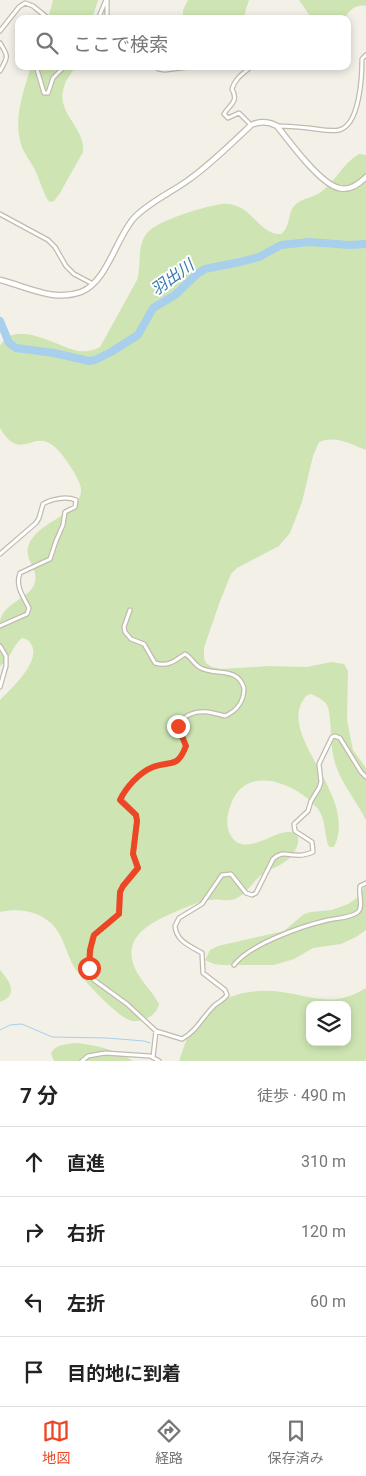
<!DOCTYPE html>
<html lang="ja">
<meta charset="utf-8">
<style>
body{margin:0;font-family:Roboto,"Noto Sans JP",sans-serif;background:#f6f6f6;color:#222}
.controls{position:absolute;right:15px;bottom:15px;display:grid;overflow:hidden;border-radius:10px;box-shadow:0 2px 8px #0003}
.controls button{width:45px;height:45px;display:grid;place-items:center;padding:0;border:0;border-bottom:1px solid #e0e0e0;background:#fff;color:#222;font:25px sans-serif}
.stop{position:absolute;width:15px;height:15px;margin:-11px;border:4px solid #ed4625;border-radius:50%;background:#fff}
.stop.end{background:#ed4625;border-color:#fff;box-shadow:0 1px 5px #0008}
.list{margin:0;padding:0;list-style:none}
h2{display:flex;justify-content:space-between;align-items:center;height:65px;margin:0;padding:0 20px;font-size:21px}
h2 small{font-size:16px;font-weight:400;color:#767676}
.list li{display:grid;grid-template-columns:32px 1fr auto;gap:15px;align-items:center;box-sizing:border-box;height:70px;padding:0 20px;border-top:1px solid #e0e0e0}
.list b{display:block;font-size:19px;white-space:nowrap}
.list em{font-size:16px;font-style:normal;color:#767676}
.icon{flex:none;width:28px;height:28px;fill:none;stroke:currentColor;stroke-width:2;stroke-linecap:round;stroke-linejoin:round}
.map{position:relative;flex:none;width:366px;height:1061px;overflow:hidden}
.search{position:absolute;background:#fff;box-shadow:0 2px 8px #0003;left:15px;right:15px;top:15px;height:55px;display:flex;align-items:center;gap:12px;box-sizing:border-box;padding:0 18px;border-radius:10px;color:#767676;font-size:19px}
.sheet{height:345px;background:#fff}
nav{display:flex;justify-content:space-around;align-items:center;box-sizing:border-box;height:70px;border-top:1px solid #e0e0e0;background:#fff;font-size:14px;color:#767676}
nav a{display:grid;justify-items:center;gap:2px}
nav .on{color:#ed4625}
.map>svg:first-child{display:block}
</style>
<div class="map">
<svg width="366" height="1061" viewBox="0 0 366 1061">
<rect width="100%" height="100%" fill="#f3f0e8"/>
<!-- green -->
<path fill="#cee5b3" fill-rule="evenodd" d="M53,0H98L92,19H48Z
M188,0H249L243,19H183V10Z
M299,0H366V6C355,4 350,10 344,19H312Z
M31,66H76C72,73 66,79 64,87C55,113 86,127 83,152L60,193L54,201L50,202L47,199C42,190 40,180 35,170C31,162 25,155 22,147C12,121 24,90 31,66Z
M359,154L366,155V450C350,444 336,435 319,442L313,456L302,502L290,533L279,546L237,568L231,574L219,604L204,648V658L206,663L212,667L221,669L269,666L307,667L331,662L344,664L348,671L347,720L353,750L366,768V820C356,800 339,781 334,759C330,744 332,716 327,705C323,699 317,697 311,694L306,696C273,735 360,794 334,847H330L328,845C324,833 326,820 318,809C298,784 247,762 231,804C227,815 225,825 231,836C244,857 271,833 287,832C308,831 295,855 286,861C278,868 267,869 260,876C252,883 245,895 235,899C227,902 218,898 209,900C198,902 187,907 177,911C156,920 124,934 133,963C137,978 152,990 159,1004C158,1011 151,1017 144,1020C139,1021 134,1022 129,1020C116,1015 82,979 74,967C66,953 63,934 51,923C36,910 18,908 0,912V700C11,689 42,661 31,644C29,640 26,639 22,638C12,646 11,659 0,666C0,654 0,630 0,620C5,602 31,598 35,582C39,565 17,557 34,536C46,520 91,508 79,482C74,471 60,448 49,443C32,433 19,461 0,428V346C14,318 56,346 78,351C86,352 93,351 100,347L137,280C142,264 136,245 148,232C159,220 206,206 222,204C229,203 235,205 241,208C255,215 263,235 281,234C291,226 287,215 294,206C301,198 313,198 321,192C336,181 343,163 359,154Z
M366,885V930L356,937L341,944L313,948L294,959L274,965H221L214,964L205,960L210,950L218,946L284,931L304,914L311,912L332,910L348,904L357,898Z
M0,970C10,981 19,995 0,1002Z
M366,988V1061H179C183,1050 186,1039 192,1029C211,997 247,987 282,992C316,997 333,1008 366,988ZM310,1005H347V1042H310Z
M74,1043C94,1044 116,1050 133,1061H54L51,1054C55,1044 65,1045 74,1043Z"/>
<g fill="none" stroke-linecap="round" stroke-linejoin="round">
<!-- stream -->
<path stroke="#a8cfec" stroke-width="1" d="M0,1030L10,1025L22,1024L52,1037L107,1038L144,1041L150,1043"/>
<!-- river -->
<path stroke="#a8cfec" stroke-width="8" d="M0,321L9,343L16,348L54,353L89,361L95,360L111,352L138,335L153,308L175,295L197,274L205,269L240,262L259,257L281,245L309,242L350,245L366,244"/>
<defs>
<path id="minor" d="M98,19L106,0
M107,19V0
M0,31L19,7L25,3L33,6L49,19
M0,43C9,57 8,57 0,71
M36,66L44,93H48L53,78L65,66
M157,66L158,69L165,70L196,66
M251,125L239,113L228,118L224,114C230,104 239,102 232,89C235,78 244,73 252,66
M277,126C288,126 298,127 308,128C319,129 329,132 339,130C360,125 362,76 362,59L366,55
M0,214L48,240L55,247L66,266L74,274L93,284
M0,554L36,523L39,518L43,504C51,499 66,496 76,500L75,507L65,512L63,525L56,541L50,559L20,573C15,586 23,596 29,608L27,614L0,626
M130,610L124,627L125,632L131,639L144,644L155,663C169,667 174,661 185,654C191,657 193,663 199,667C214,677 237,665 244,688C244,701 237,711 225,716C211,712 197,708 184,718C181,721 178,724 178,728C179,733 184,741 186,746C176,771 170,758 151,768C139,774 126,787 121,799L136,815L137,821L133,854L137,868L123,886L120,892L119,914L94,935L92,939L89,968L94,980L127,1004L156,1031L182,1039C197,1031 203,1016 215,1005C220,1001 224,1000 227,995L225,990L203,973L202,953C190,946 176,941 175,926L179,918L202,904L222,875L231,874L246,893L252,895L256,893L273,859C281,851 287,855 296,855C302,856 308,854 313,852L312,842L295,831L294,824L308,811L311,801L319,788L321,782L319,764L332,737L335,736L340,738L361,772L366,777
M0,646L6,656V666L0,687
M234,965C250,944 302,926 328,920C337,918 351,918 358,912C364,906 358,894 360,886L366,883
M153,1057L156,1031
M82,1061L88,1056L105,1053L150,1056L159,1061"/>
<path id="tertiary" d="M0,280C28,287 53,302 81,292C107,282 116,238 134,218C148,203 170,193 187,181C210,165 231,144 251,125C260,121 268,121 277,126C290,142 320,184 339,188C349,191 359,184 366,177"/>
</defs>
<!-- minor casing -->
<use href="#minor" stroke="#c1bbae" stroke-width="5.5"/>
<!-- tertiary casing -->
<use href="#tertiary" stroke="#c1bbae" stroke-width="7"/>
<!-- minor -->
<use href="#minor" stroke="#fff" stroke-width="3"/>
<!-- tertiary -->
<use href="#tertiary" stroke="#fff" stroke-width="4.5"/>
</g>
<g fill="none" stroke-linecap="round" stroke-linejoin="round">
<!-- route -->
<path stroke="#ed4625" stroke-width="6" d="M89,968L90,950L94,935L119,914L120,892L123,886L138,868L133,854L137,821L136,815L120,800C126,787 140,772 153,767C172,760 177,769 186,746L178,726"/>
</g>
<g text-anchor="middle" stroke-width="4" stroke-linejoin="round" paint-order="stroke">
<!-- water labels -->
<g font-size="16" font-style="italic" fill="#3779ac" stroke="#fff">
<text transform="translate(172 277) rotate(-36)" y="6">羽出川</text>
</g>
</g>
</svg>
<div class="controls">
<button><svg class="icon" aria-label="layers" viewBox="0 0 24 24"><path d="M12 4l9 5-9 5-9-5zM3 14l9 5 9-5"/></svg></button>
</div>
<div class="stop" style="left:89px;top:968px"></div>
<div class="stop end" style="left:178px;top:726px"></div>
<div class="search"><svg class="icon" aria-label="search" viewBox="0 0 24 24"><circle cx="10" cy="10" r="6"/><path d="M15 15l6 6"/></svg>ここで検索</div>
</div>
<section class="sheet">
<h2>7 分<small>徒歩 · 490 m</small></h2>
<ul class="list">
<li><svg class="icon" aria-label="ahead" viewBox="0 0 24 24"><path d="M12 20V5M6 11l6-6 6 6"/></svg><div><b>直進</b></div><em>310 m</em></li>
<li><svg class="icon" aria-label="right" viewBox="0 0 24 24"><path d="M7 20v-9h11M14 6l5 5-5 5"/></svg><div><b>右折</b></div><em>120 m</em></li>
<li><svg class="icon" aria-label="left" viewBox="0 0 24 24"><path d="M17 20v-9H6M10 6l-5 5 5 5"/></svg><div><b>左折</b></div><em>60 m</em></li>
<li><svg class="icon" aria-label="arrive" viewBox="0 0 24 24"><path d="M6 21V4h12l-3 4 3 4H6"/></svg><div><b>目的地に到着</b></div></li>
</ul>
</section>
<nav>
<a class="on"><svg class="icon" aria-label="map" viewBox="0 0 24 24"><path d="M3 6l6-2 6 2 6-2v14l-6 2-6-2-6 2zM9 4v14M15 6v14"/></svg>地図</a>
<a><svg class="icon" aria-label="directions" viewBox="0 0 24 24"><path d="M12 3l9 9-9 9-9-9zM9 14v-3h6M13 9l2 2-2 2"/></svg>経路</a>
<a><svg class="icon" aria-label="saved" viewBox="0 0 24 24"><path d="M7 4h10v16l-5-4-5 4z"/></svg>保存済み</a>
</nav>
